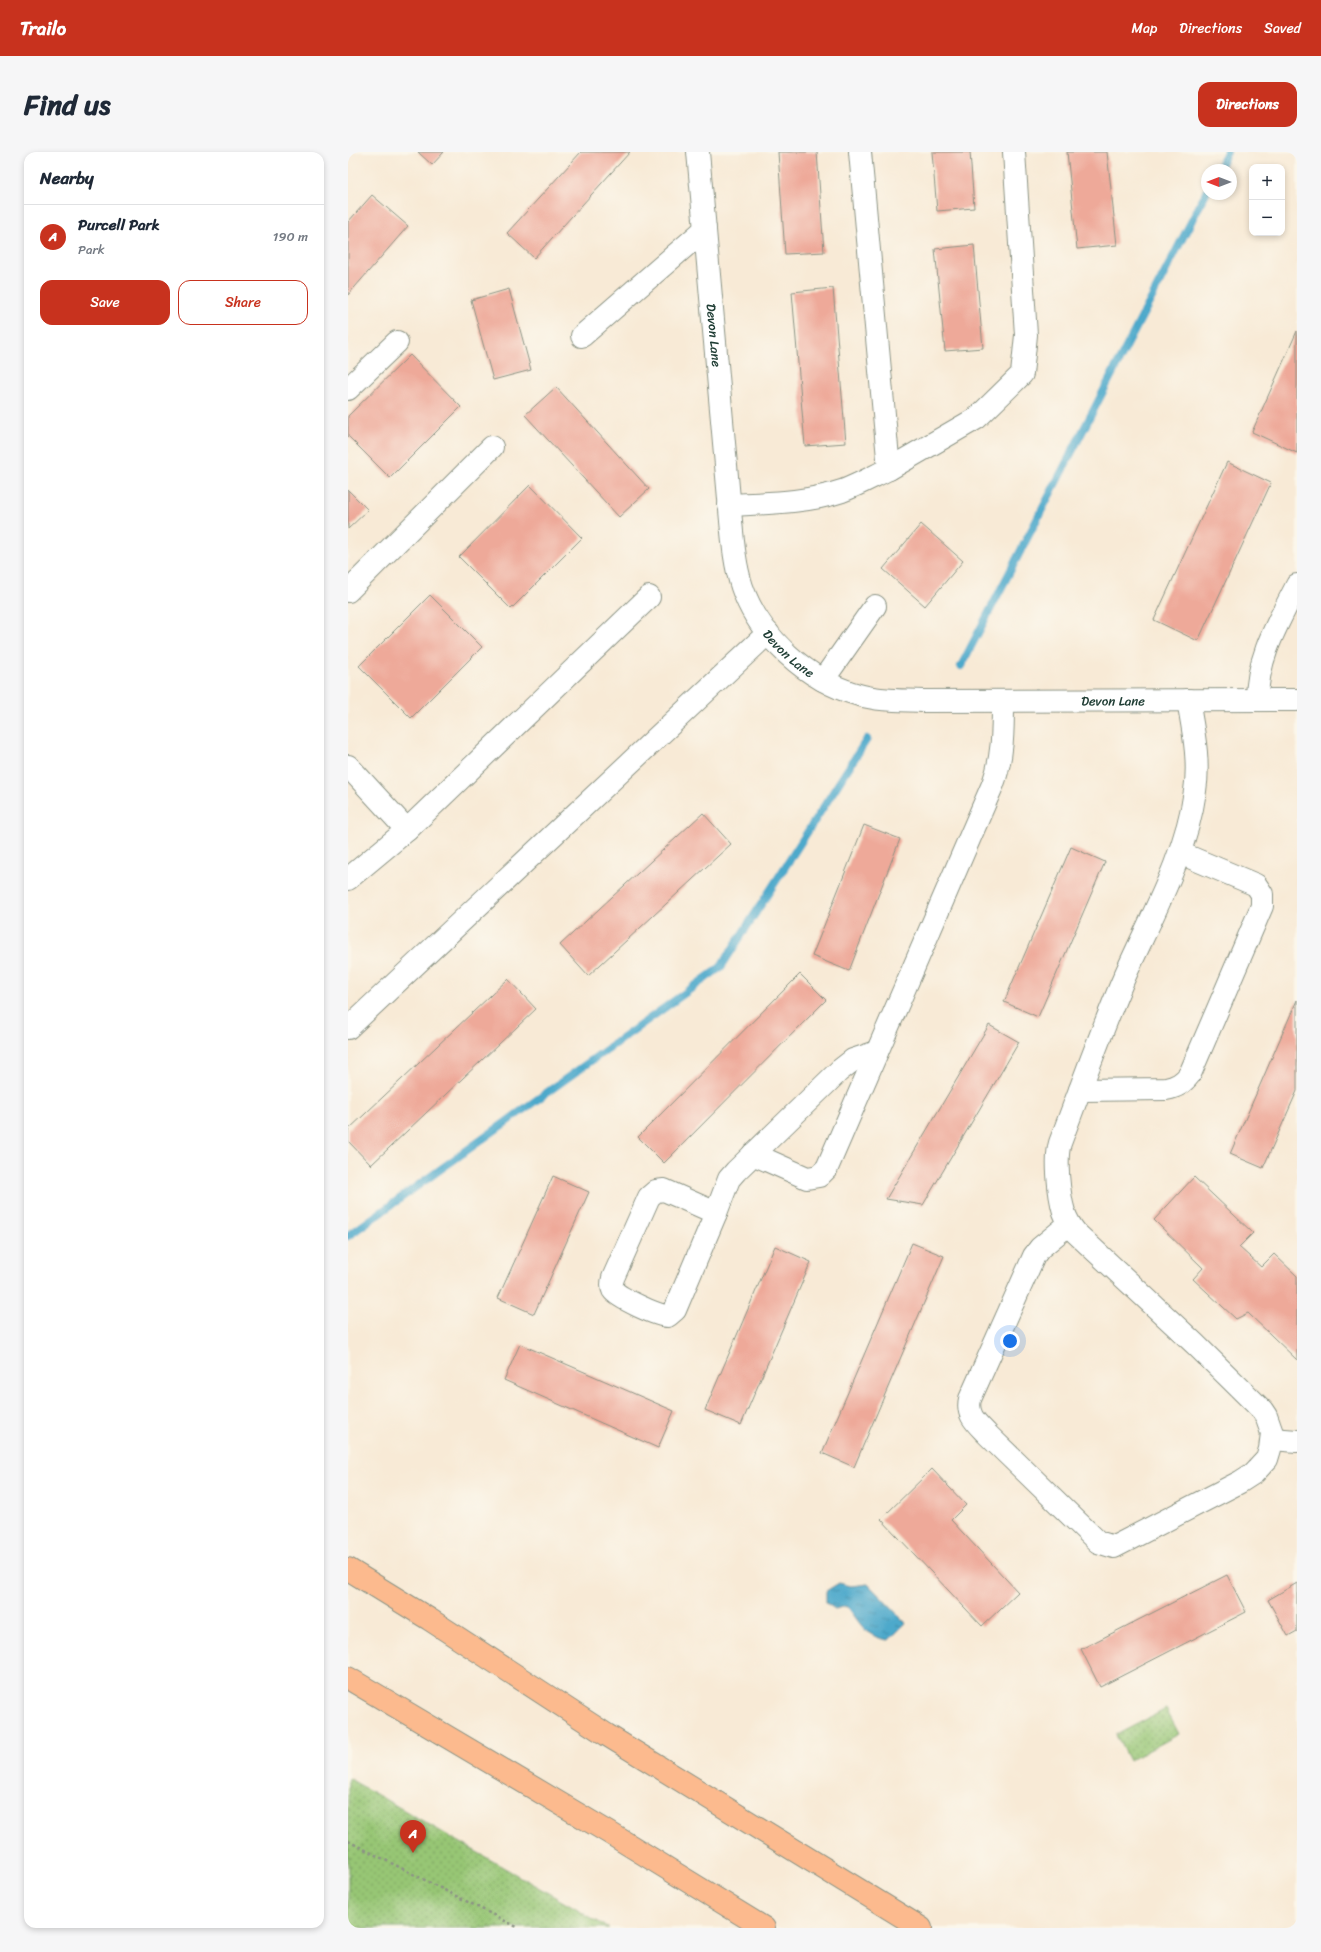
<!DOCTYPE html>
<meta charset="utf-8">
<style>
body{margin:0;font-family:Sriracha,sans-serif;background:#f6f6f7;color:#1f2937}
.controls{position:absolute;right:12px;top:12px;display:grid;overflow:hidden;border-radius:8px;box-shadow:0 2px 6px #0003}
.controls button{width:36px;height:36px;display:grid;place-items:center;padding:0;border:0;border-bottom:1px solid #e0e1e3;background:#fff;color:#1f2937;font:20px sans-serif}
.compass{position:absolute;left:853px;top:12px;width:36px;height:36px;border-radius:50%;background:#fff;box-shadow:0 2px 6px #0003;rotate:270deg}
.you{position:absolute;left:662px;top:1189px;width:14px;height:14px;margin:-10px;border:3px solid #fff;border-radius:50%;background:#1a73e8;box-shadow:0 0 0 6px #1a73e833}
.badge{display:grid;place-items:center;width:26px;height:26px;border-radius:50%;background:#c8321e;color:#fff;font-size:13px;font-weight:700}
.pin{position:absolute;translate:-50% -33px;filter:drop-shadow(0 1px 2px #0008)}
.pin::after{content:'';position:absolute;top:21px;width:14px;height:12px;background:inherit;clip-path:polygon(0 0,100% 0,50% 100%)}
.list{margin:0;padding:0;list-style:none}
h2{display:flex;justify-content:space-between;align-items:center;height:52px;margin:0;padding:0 16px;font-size:17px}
h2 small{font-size:13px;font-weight:400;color:#747a83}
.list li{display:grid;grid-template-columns:26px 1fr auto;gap:12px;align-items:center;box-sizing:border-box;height:64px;padding:0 16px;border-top:1px solid #e0e1e3}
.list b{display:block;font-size:15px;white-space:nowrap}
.list p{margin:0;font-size:13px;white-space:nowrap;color:#747a83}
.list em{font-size:13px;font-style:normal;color:#747a83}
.actions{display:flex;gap:8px;padding:12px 16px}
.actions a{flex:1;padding:9px 0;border:1px solid #c8321e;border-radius:12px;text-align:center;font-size:14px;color:#c8321e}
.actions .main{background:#c8321e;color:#fff}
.map{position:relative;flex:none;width:949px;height:1776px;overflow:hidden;border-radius:12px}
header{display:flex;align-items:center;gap:24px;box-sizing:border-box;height:56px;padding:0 20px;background:#c8321e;color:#fff}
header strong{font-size:19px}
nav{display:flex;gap:22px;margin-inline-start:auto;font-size:14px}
.intro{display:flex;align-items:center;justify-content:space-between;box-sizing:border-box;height:96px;padding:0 24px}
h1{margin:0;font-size:28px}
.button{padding:10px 18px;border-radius:12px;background:#c8321e;color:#fff;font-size:14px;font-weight:700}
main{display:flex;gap:24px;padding:0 24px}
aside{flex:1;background:#fff;border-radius:12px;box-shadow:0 2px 6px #0003}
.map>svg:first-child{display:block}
</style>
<header>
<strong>Trailo</strong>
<nav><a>Map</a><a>Directions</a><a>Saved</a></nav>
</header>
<div class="intro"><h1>Find us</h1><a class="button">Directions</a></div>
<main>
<aside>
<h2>Nearby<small></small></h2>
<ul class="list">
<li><span class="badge">A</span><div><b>Purcell Park</b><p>Park</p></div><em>190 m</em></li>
</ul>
<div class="actions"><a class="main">Save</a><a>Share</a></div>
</aside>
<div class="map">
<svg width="949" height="1776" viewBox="0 0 949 1776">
<defs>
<pattern id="green-dots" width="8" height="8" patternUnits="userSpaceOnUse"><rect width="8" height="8" fill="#97c675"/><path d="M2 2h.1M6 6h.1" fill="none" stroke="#7ba261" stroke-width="1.8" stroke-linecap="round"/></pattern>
<pattern id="water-ripples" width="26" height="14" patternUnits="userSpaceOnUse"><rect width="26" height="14" fill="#4da9cb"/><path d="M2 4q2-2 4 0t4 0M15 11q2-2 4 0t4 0" fill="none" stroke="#3f8ba6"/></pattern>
</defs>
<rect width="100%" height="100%" fill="#fbf7ec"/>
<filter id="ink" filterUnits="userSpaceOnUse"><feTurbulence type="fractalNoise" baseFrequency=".025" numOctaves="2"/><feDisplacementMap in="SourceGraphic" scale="8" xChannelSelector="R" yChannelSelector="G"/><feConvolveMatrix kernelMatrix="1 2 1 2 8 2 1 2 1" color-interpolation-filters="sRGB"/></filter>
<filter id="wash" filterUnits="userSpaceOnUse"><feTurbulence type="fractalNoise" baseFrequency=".012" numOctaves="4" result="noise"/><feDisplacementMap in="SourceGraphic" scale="16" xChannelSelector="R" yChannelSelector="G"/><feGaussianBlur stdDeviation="0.9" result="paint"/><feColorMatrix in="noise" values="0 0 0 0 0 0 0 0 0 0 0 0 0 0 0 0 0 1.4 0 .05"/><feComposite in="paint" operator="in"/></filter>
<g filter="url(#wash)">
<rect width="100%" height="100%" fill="#f8ead6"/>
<!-- green -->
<path fill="url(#green-dots)" stroke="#5b8254" d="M818,1557L831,1582L781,1609L768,1583Z
M0,1626L261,1776H0Z"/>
<!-- water -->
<path fill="url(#water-ripples)" stroke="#367380" d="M491,1431L503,1434L520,1432L558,1471L541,1488C517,1485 513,1472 499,1454L487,1457L478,1451V1439Z"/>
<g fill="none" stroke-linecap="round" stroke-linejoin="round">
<!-- stream -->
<path stroke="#4da9cb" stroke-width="8" d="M870,18L879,0
M613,514L859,39
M0,1084L373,815L519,587"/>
</g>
<g id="blocks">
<!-- building -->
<path fill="#eea999" d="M70,0H96L84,13Z
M233,0H282L186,106L159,81Z
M430,0H469L476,100L437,102Z
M584,0H622L626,56L589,59Z
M719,0H759L769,93L729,97Z
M24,43L60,74L0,143V70Z
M626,93L635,196L597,199L587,97Z
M485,136L498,291L457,294L444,140Z
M161,137L183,218L145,228L123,148Z
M949,179V301L904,280Z
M62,203L113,255L42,326L0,284V264Z
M208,235L301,337L271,365L177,263Z
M879,310L923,331L850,489L806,468Z
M182,333L234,386L163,457L111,405Z
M0,338L20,358L0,377Z
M573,372L615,409L577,454L535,417Z
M82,443L134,495L63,566L11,514Z
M355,661L383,692L240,824L212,793Z
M516,673L552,687L501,819L464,804Z
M723,695L757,710L690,865L656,850Z
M452,822L478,848L316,1011L290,985Z
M160,827L188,857L23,1013L0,989V978Z
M949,848V939L915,1016L882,1002Z
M641,873L671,890L575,1053L538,1047Z
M205,1024L241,1040L186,1162L150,1146Z
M846,1025L905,1081L891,1095L913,1115L926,1102L949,1124V1208L900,1161L888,1167L845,1127L855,1116L806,1068Z
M564,1091L596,1104L506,1315L474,1301Z
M427,1094L463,1110L393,1273L357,1258Z
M172,1192L326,1259L310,1296L156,1228Z
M584,1317L618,1353L603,1368L670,1440L634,1474L533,1367Z
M879,1423L898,1460L752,1535L733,1497Z
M949,1431V1479L940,1484L920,1448Z"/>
</g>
</g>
<g filter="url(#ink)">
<use href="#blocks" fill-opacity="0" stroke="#8c9485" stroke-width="1"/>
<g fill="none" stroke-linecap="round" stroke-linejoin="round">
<defs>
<g id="minor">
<path id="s1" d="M350,0L383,369C385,391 387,414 394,435C411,485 460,529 511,543C532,549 554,548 575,549L949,548"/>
<path d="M234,184L357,77"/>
<path d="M0,237L49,190"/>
<path d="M541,317L629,266L674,222L678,183L666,0"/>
<path d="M381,353C419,351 458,351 494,339C510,333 526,324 541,317L512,0"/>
<path d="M0,439L144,295"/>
<path d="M475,528L527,454"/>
<path d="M909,548C909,505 930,471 949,433"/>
<path d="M0,614L59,678"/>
<path d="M0,727L59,678L301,445"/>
<path d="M0,876L420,481"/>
<path d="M732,938L818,937C829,935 835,931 842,922L914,754V742L908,733L832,701"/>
<path d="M405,1002L459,1026L471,1024L479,1016L645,632C655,605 655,578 655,549"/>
<path d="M316,1038L368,1061L327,1158L320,1164C310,1164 270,1146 265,1138C263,1134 264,1130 265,1126L301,1045L308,1039Z"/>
<path d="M368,1061L381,1027L388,1019L491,919L505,908L529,900"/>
<path d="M721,1072L692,1096L686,1104L622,1247C618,1264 630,1272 640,1283L750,1390L766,1395L892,1330L906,1321L919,1307L922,1297L924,1281L918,1264L914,1258L847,1192L728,1081C723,1075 719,1068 716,1060C711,1043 707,1007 712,991C732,938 751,885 773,833C800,770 838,706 847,639C852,608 845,578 840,548"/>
<path d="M924,1287L949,1289"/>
</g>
<path id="highway" d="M0,1417L81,1467L259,1583L573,1776
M0,1526L260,1680L416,1776"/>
</defs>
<!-- minor casing -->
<use href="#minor" stroke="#8c9485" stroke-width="24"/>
<!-- highway casing -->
<use href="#highway" stroke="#8c9485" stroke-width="24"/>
<!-- path -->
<path stroke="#8c9485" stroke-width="2.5" stroke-dasharray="3 3" stroke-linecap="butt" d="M0,1689L171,1776"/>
<!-- minor -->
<use href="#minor" stroke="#fff" stroke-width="22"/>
<!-- highway -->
<use href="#highway" stroke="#fcba8e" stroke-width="22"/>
</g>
</g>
<g text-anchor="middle" stroke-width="3" stroke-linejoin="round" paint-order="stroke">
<!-- street labels -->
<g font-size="13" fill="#1f3d34" stroke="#fbf7ec">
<text dy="5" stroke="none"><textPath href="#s1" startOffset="184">Devon Lane</textPath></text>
<text dy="5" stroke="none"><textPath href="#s1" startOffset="520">Devon Lane</textPath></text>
<text dy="5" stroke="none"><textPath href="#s1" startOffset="857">Devon Lane</textPath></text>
</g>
</g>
</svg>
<div class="controls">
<button>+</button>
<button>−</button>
</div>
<svg class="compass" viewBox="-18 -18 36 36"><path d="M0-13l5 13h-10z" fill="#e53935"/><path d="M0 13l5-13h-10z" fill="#747a83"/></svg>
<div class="you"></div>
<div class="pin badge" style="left:65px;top:1701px">A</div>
</div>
</main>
